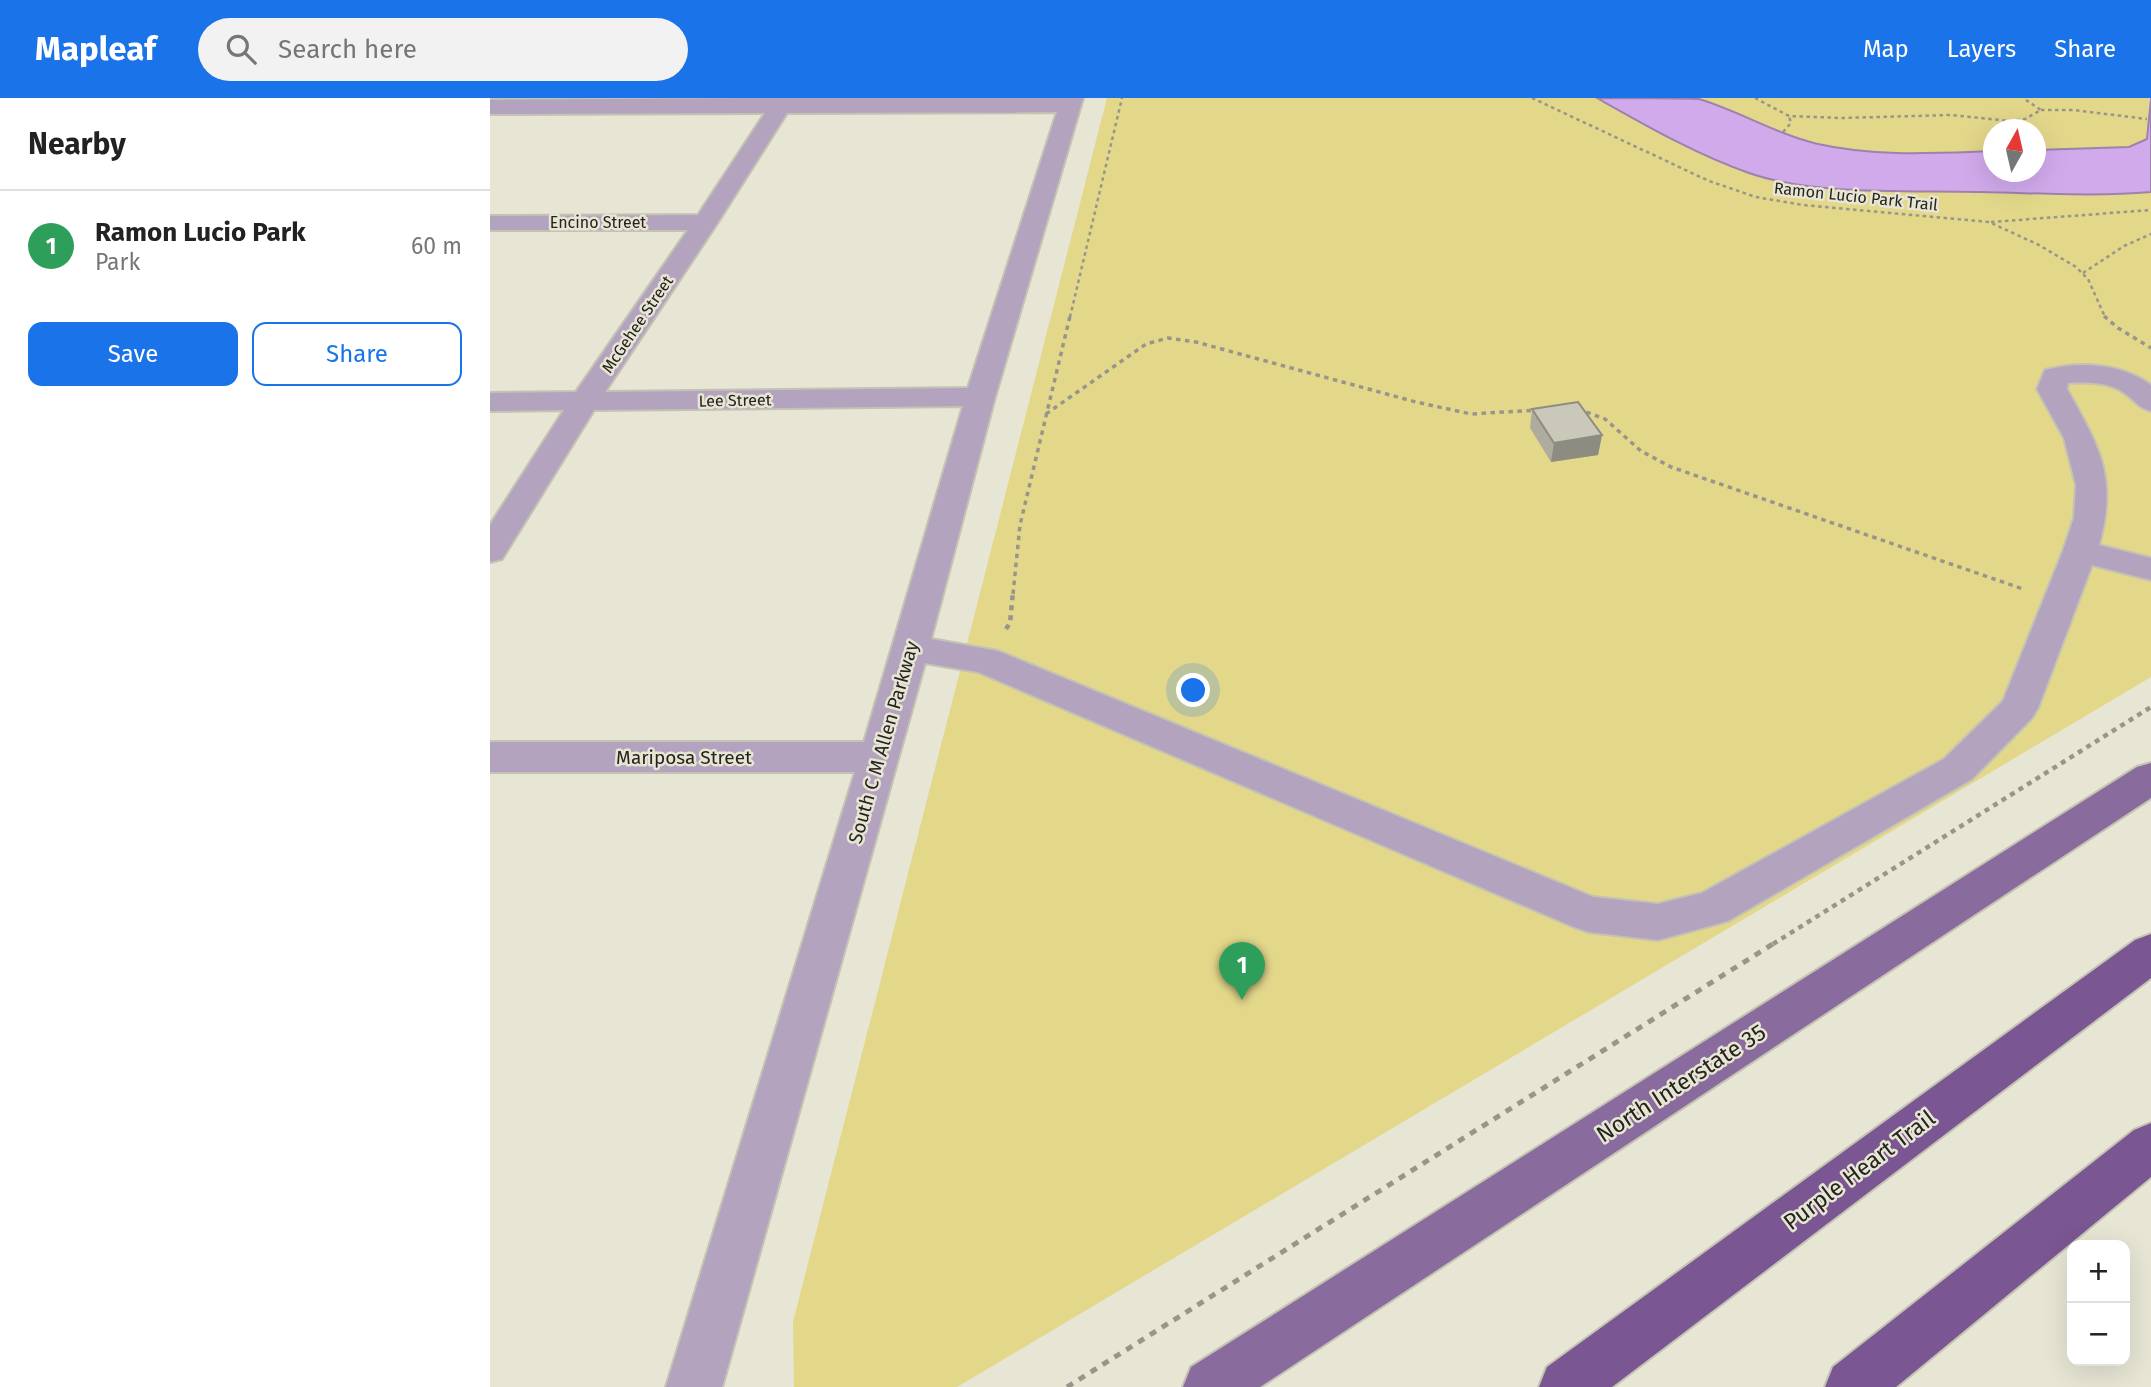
<!DOCTYPE html>
<meta charset="utf-8">
<style>
body{margin:0;font-family:"Fira Sans",sans-serif;background:#f2f2f2;color:#222}
.controls{position:absolute;right:21px;bottom:21px;display:grid;overflow:hidden;border-radius:14px;box-shadow:0 7px 28px #0002}
.controls button{width:63px;height:63px;display:grid;place-items:center;padding:0;border:0;border-bottom:2px solid #e0e0e0;background:#fff;color:#222;font:35px sans-serif}
.compass{position:absolute;left:1493px;top:21px;width:63px;height:63px;border-radius:50%;background:#fff;box-shadow:0 7px 28px #0002;rotate:8deg}
.you{position:absolute;left:704px;top:593px;width:24px;height:24px;margin:-18px;border:5px solid #fff;border-radius:50%;background:#1a73e8;box-shadow:0 0 0 10px #1a73e833}
.badge{display:grid;place-items:center;width:46px;height:46px;border-radius:50%;background:#1a73e8;color:#fff;font-size:23px;font-weight:700}
.pin{position:absolute;translate:-50% -58px;filter:drop-shadow(0 2px 4px #0008)}
.pin::after{content:'';position:absolute;top:37px;width:24px;height:21px;background:inherit;clip-path:polygon(0 0,100% 0,50% 100%)}
.list{margin:0;padding:0;list-style:none}
h2{display:flex;justify-content:space-between;align-items:center;height:91px;margin:0;padding:0 28px;font-size:30px}
h2 small{font-size:23px;font-weight:400;color:#767676}
.list li{display:grid;grid-template-columns:46px 1fr auto;gap:21px;align-items:center;box-sizing:border-box;height:112px;padding:0 28px;border-top:2px solid #e0e0e0}
.list b{display:block;font-size:26px;white-space:nowrap}
.list p{margin:0;font-size:23px;white-space:nowrap;color:#767676}
.list em{font-size:23px;font-style:normal;color:#767676}
.actions{display:flex;gap:14px;padding:21px 28px}
.actions a{flex:1;padding:16px 0;border:2px solid #1a73e8;border-radius:14px;text-align:center;font-size:24px;color:#1a73e8}
.actions .main{background:#1a73e8;color:#fff}
.icon{flex:none;width:38px;height:38px;fill:none;stroke:currentColor;stroke-width:2;stroke-linecap:round;stroke-linejoin:round}
.map{position:relative;flex:none;width:1661px;height:1289px;overflow:hidden}
header{display:flex;align-items:center;gap:42px;box-sizing:border-box;height:98px;padding:0 35px;background:#1a73e8;color:#fff}
header strong{font-size:33px}
nav{display:flex;gap:38px;margin-inline-start:auto;font-size:24px}
.search{width:490px;height:63px;background:#f2f2f2;display:flex;align-items:center;gap:18px;box-sizing:border-box;padding:0 24px;border-radius:38px;color:#767676;font-size:26px}
main{display:flex}
aside{flex:1;background:#fff}
.map>svg:first-child{display:block}
</style>
<header>
<strong>Mapleaf</strong>
<div class="search"><svg class="icon" aria-label="search" viewBox="0 0 24 24"><circle cx="10" cy="10" r="6"/><path d="M15 15l6 6"/></svg>Search here</div>
<nav><a>Map</a><a>Layers</a><a>Share</a></nav>
</header>
<main>
<aside>
<h2>Nearby<small></small></h2>
<ul class="list">
<li><span class="badge" style="background:#2e9e5b">1</span><div><b>Ramon Lucio Park</b><p>Park</p></div><em>60 m</em></li>
</ul>
<div class="actions"><a class="main">Save</a><a>Share</a></div>
</aside>
<div class="map">
<svg width="1661" height="1289" viewBox="0 0 1661 1289">
<rect width="100%" height="100%" fill="#e7e5d4"/>
<!-- green -->
<path fill="#e3d78a" d="M617,0H1107L1199,48L1259,75L1288,82L1407,93L1578,97L1661,94V579L467,1289H304L303,1224Z
M1207,0H1659L1658,41L1639,49L1546,52V32H1504L1503,53C1458,55 1410,60 1364,52C1309,44 1258,22 1207,0Z"/>
<!-- water -->
<path fill="#d1aaec" stroke="#9d82ae" stroke-width="2" d="M1107,0C1130,0 1190,0 1209,1C1249,13 1286,36 1328,46C1386,59 1445,55 1503,53L1504,74H1546V52L1639,49L1657,41L1661,0V94C1605,99 1548,95 1491,94C1422,92 1325,98 1259,75C1207,57 1155,27 1107,0Z"/>
<g fill="none" stroke-linecap="round" stroke-linejoin="round">
<defs>
<path id="minor" d="M284,0H593L505,299L441,541L508,553L1103,799L1168,806L1212,795L1454,661L1513,603L1573,453L1584,420L1586,387L1574,340L1547,291L1555,272C1590,263 1631,265 1661,287V313C1648,310 1644,301 1633,294C1617,284 1597,284 1578,285L1577,291C1609,349 1628,379 1609,447L1661,460V482L1602,467L1548,610L1542,620L1482,681L1238,823L1168,842L1099,834L1084,829L488,574L435,565L232,1289H176L365,674H0V644H374L473,308L104,312L12,461L0,464V427L74,312L0,313V295L86,294L198,132H0V118L208,117L275,15L0,16V2ZM567,14L478,290L115,294L228,124L297,15Z"/>
<path id="major" d="M1661,665V700L770,1289H693L701,1269L1647,669Z"/>
<path id="highway" d="M1661,836V880L1122,1289H1049L1057,1269L1645,842Z
M1661,1025V1079L1406,1289H1335L1343,1269L1644,1032Z"/>
</defs>
<!-- minor casing -->
<use href="#minor" stroke="#c4c2b3" stroke-width="4"/>
<!-- major casing -->
<use href="#major" stroke="#c4c2b3" stroke-width="4"/>
<!-- highway casing -->
<use href="#highway" stroke="#c4c2b3" stroke-width="4"/>
<!-- path-far3 -->
<path stroke="#98968a" stroke-width="2.5" stroke-dasharray="3.5 3.5" stroke-linecap="butt" d="M1042,0L1219,83L1266,99L1313,107L1499,124L1549,147L1586,169L1598,181L1615,219
M1265,0L1299,18L1351,20L1461,17L1520,23L1535,21L1551,12L1533,0
M1551,12H1583L1657,21
M1293,34L1301,25L1299,18
M1501,124L1661,112
M1593,175L1634,148L1661,136
M580,219L632,0"/>
<!-- path-far2 -->
<path stroke="#98968a" stroke-width="3.5" stroke-dasharray="4.5 4.5" stroke-linecap="butt" d="M1614,218L1628,230L1661,250
M1088,311L1115,321L1151,353L1181,369L1533,491
M556,316L656,246L678,240L706,244L926,304L981,316L1048,312
M523,496L530,427L580,218"/>
<!-- path-far1 -->
<path stroke="#98968a" stroke-width="4.5" stroke-dasharray="5 5" stroke-linecap="butt" d="M516,531L520,525L523,494
M1283,846L1661,609"/>
<!-- path -->
<path stroke="#98968a" stroke-width="5" stroke-dasharray="7 7" stroke-linecap="butt" d="M577,1289L1286,844"/>
<!-- minor -->
<use href="#minor" fill="#b3a3bf" fill-rule="evenodd"/>
<!-- major -->
<use href="#major" fill="#8a6b9e" fill-rule="evenodd"/>
<!-- highway -->
<use href="#highway" fill="#7a5692" fill-rule="evenodd"/>
</g>
<!-- wall -->
<path fill="#aeac9e" d="M1042,311L1112,337L1108,357L1061,364L1040,330Z"/>
<!-- shaded-wall -->
<path fill="#8d8c81" d="M1112,337L1108,357L1061,364L1064,345Z"/>
<!-- building -->
<path fill="#cac8b8" stroke="#8d8c81" stroke-width="2" d="M1088,304L1112,337L1064,345L1042,311Z"/>
<g text-anchor="middle" stroke-width="5" stroke-linejoin="round" paint-order="stroke">
<!-- far-street labels -->
<g font-size="16" fill="#24231d" stroke="#e7e5d4">
<text transform="translate(1366 98) rotate(6)" y="6">Ramon Lucio Park Trail</text>
<text x="108" y="130">Encino Street</text>
<text transform="translate(147 226) rotate(-56)" y="6">McGehee Street</text>
<text transform="translate(245 302) rotate(-1)" y="6">Lee Street</text>
</g>
<!-- street labels -->
<g font-size="19" fill="#24231d" stroke="#e7e5d4">
<text transform="translate(393 644) rotate(-74)" y="7">South C M Allen Parkway</text>
<text x="194" y="666">Mariposa Street</text>
</g>
<!-- near-street labels -->
<g font-size="23" fill="#24231d" stroke="#e7e5d4">
<text transform="translate(1191 985) rotate(-33)" y="8">North Interstate 35</text>
<text transform="translate(1369 1072) rotate(-37)" y="8">Purple Heart Trail</text>
</g>
</g>
</svg>
<div class="controls">
<button>+</button>
<button>−</button>
</div>
<svg class="compass" viewBox="-18 -18 36 36"><path d="M0-13l5 13h-10z" fill="#e53935"/><path d="M0 13l5-13h-10z" fill="#767676"/></svg>
<div class="you"></div>
<div class="pin badge" style="left:752px;top:902px;background:#2e9e5b">1</div>
</div>
</main>
